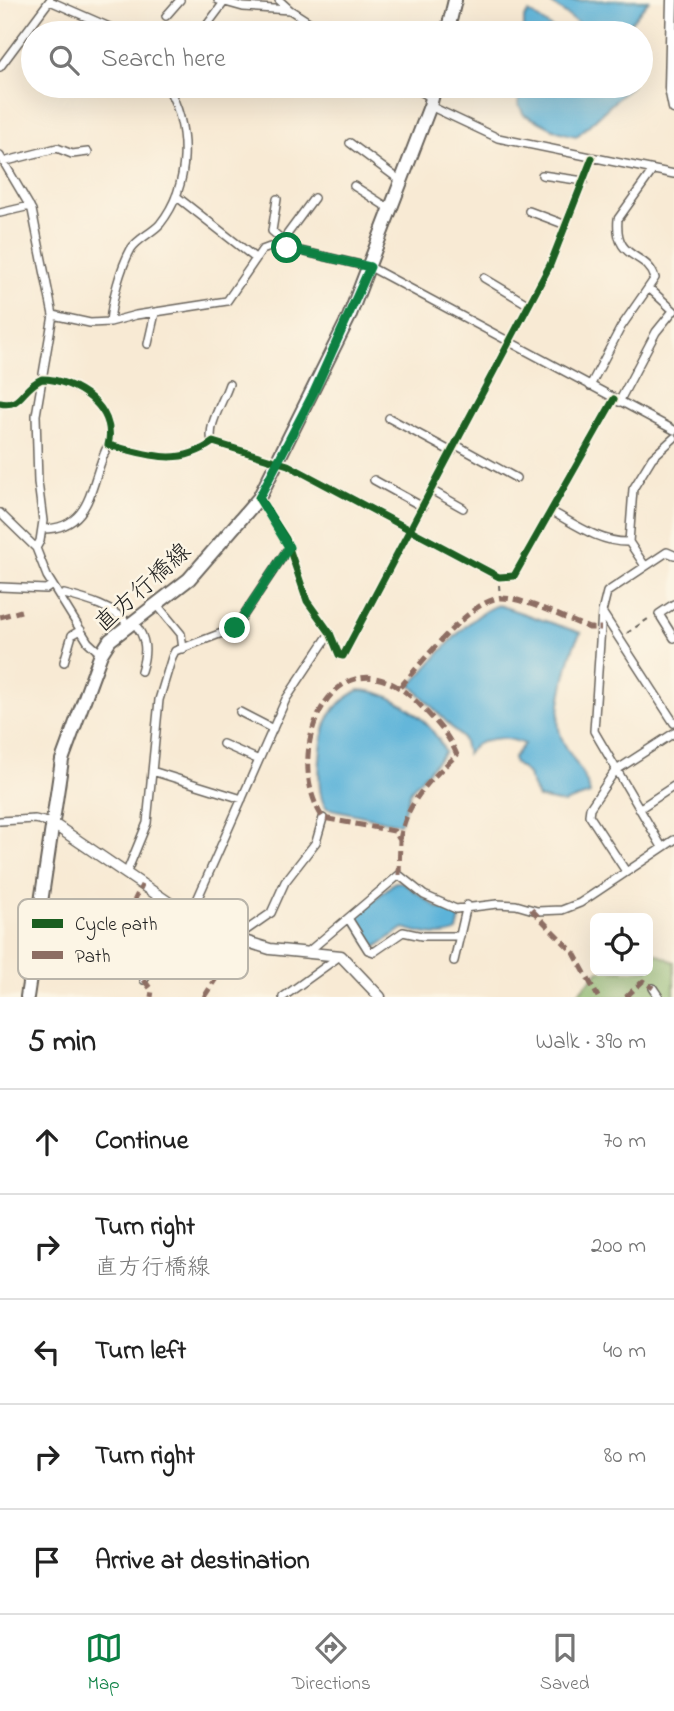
<!DOCTYPE html>
<meta charset="utf-8">
<style>
body{margin:0;font-family:"Indie Flower","Klee One",sans-serif;background:#f6f6f6;color:#222}
.controls{position:absolute;right:21px;bottom:21px;display:grid;overflow:hidden;border-radius:10px;box-shadow:0 7px 28px #0002}
.controls button{width:63px;height:63px;display:grid;place-items:center;padding:0;border:0;border-bottom:2px solid #e0e0e0;background:#fff;color:#222;font:35px sans-serif}
.stop{position:absolute;width:21px;height:21px;margin:-16px;border:5px solid #0b8043;border-radius:50%;background:#fff}
.stop.end{background:#0b8043;border-color:#fff;box-shadow:0 2px 7px #0008}
.list{margin:0;padding:0;list-style:none}
h2{display:flex;justify-content:space-between;align-items:center;height:91px;margin:0;padding:0 28px;font-size:30px}
h2 small{font-size:23px;font-weight:400;color:#767676}
.list li{display:grid;grid-template-columns:46px 1fr auto;gap:21px;align-items:center;box-sizing:border-box;height:105px;padding:0 28px;border-top:2px solid #e0e0e0}
.list b{display:block;font-size:26px;white-space:nowrap}
.list p{margin:0;font-size:23px;white-space:nowrap;color:#767676}
.list em{font-size:23px;font-style:normal;color:#767676}
.icon{flex:none;width:38px;height:38px;fill:none;stroke:currentColor;stroke-width:2;stroke-linecap:round;stroke-linejoin:round}
.map{position:relative;flex:none;width:674px;height:997px;overflow:hidden}
.search{position:absolute;background:#fff;box-shadow:0 7px 28px #0002;left:21px;right:21px;top:21px;height:77px;display:flex;align-items:center;gap:18px;box-sizing:border-box;padding:0 24px;border-radius:38px;color:#767676;font-size:26px}
.sheet{height:616px;background:#fff}
nav{display:flex;justify-content:space-around;align-items:center;box-sizing:border-box;height:98px;border-top:2px solid #e0e0e0;background:#fff;font-size:19px;color:#767676}
nav a{display:grid;justify-items:center;gap:4px}
nav .on{color:#0b8043}
.map>svg:first-child{display:block}
</style>
<div class="map">
<svg width="674" height="997" viewBox="0 0 674 997">
<rect width="100%" height="100%" fill="#fcf5e5"/>
<filter id="ink" filterUnits="userSpaceOnUse"><feTurbulence type="fractalNoise" baseFrequency=".0143" numOctaves="2"/><feDisplacementMap in="SourceGraphic" scale="14" xChannelSelector="R" yChannelSelector="G"/><feConvolveMatrix kernelMatrix="1 2 1 2 8 2 1 2 1" color-interpolation-filters="sRGB"/></filter>
<filter id="wash" filterUnits="userSpaceOnUse"><feTurbulence type="fractalNoise" baseFrequency=".00686" numOctaves="4" result="noise"/><feDisplacementMap in="SourceGraphic" scale="28" xChannelSelector="R" yChannelSelector="G"/><feGaussianBlur stdDeviation="1.57" result="paint"/><feColorMatrix in="noise" values="0 0 0 0 0 0 0 0 0 0 0 0 0 0 0 0 0 1.4 0 .05"/><feComposite in="paint" operator="in"/></filter>
<g filter="url(#wash)">
<rect width="100%" height="100%" fill="#f8ead4"/>
<!-- forest -->
<path fill="#8cb76e" stroke="#546a45" stroke-width="2" d="M648,950L674,962V997H574L599,971H648Z"/>
<!-- water -->
<path fill="#5cb3d9" stroke="#3c687a" stroke-width="2" d="M649,0L622,33H591L548,1Z
M529,12L559,33H524V18Z
M519,86H631L577,136C555,134 543,121 524,115L518,103L522,92Z
M498,605L581,633C570,645 556,712 559,729C563,751 586,770 590,794L564,803L538,798L527,773L515,764L513,758L524,744C504,735 480,736 467,754L463,739L411,685C433,662 468,615 498,605Z
M359,690C394,691 431,720 445,752L411,790L400,824L327,808C314,797 320,737 327,721C333,707 346,697 359,690Z
M395,882H402L438,908L461,914L457,931C443,939 419,933 404,928L373,949L370,947L352,919Z"/>
</g>
<g filter="url(#ink)">
<g fill="none" stroke-linecap="round" stroke-linejoin="round">
<defs>
<path id="minor" d="M218,0L243,7L290,10L326,33
M279,0L290,10
M50,1L123,33
M166,16L180,0
M201,33L225,1
M305,33L313,25
M0,67L50,0
M411,86L432,98
M430,106L498,138L674,174
M350,143L401,181
M0,156L32,210L53,315L36,415L38,482L43,521L40,541L36,548
M3,162L57,148L72,154L88,152
M542,175L584,181
M354,186L390,209
M176,196L255,258
M277,199L272,231L287,244V249
M529,211L566,225
M0,213L30,206
M283,240L314,198
M484,278L529,305
M649,288L674,311
M53,315L90,323L110,322L136,315L227,301L262,250L270,247L292,249L370,267L674,430
M110,322C112,300 120,269 131,249C137,239 152,233 160,224C191,185 191,128 167,86
M148,344L155,313
M590,386L621,327L655,278C647,251 614,262 618,219L653,170
M619,402L656,332L673,311
M0,403C22,408 21,388 42,379C74,379 118,407 108,445C147,454 178,468 213,442L288,465L499,577L514,576L614,399
M389,418L452,452
M212,443C207,424 223,403 229,384
M456,445L516,478
M374,480L423,507
M431,490L463,508
M259,498L286,539L307,601L330,633L339,655L343,656L550,265L592,158
M551,511C576,525 601,543 629,542
M0,513L36,548L47,576L88,642L101,654
M42,529C94,529 89,483 108,445
M645,566L629,542L633,489L652,458L674,438
M0,587L46,589L52,585
M60,597L64,594C88,600 114,607 130,626
M674,604L659,614L674,638
M158,606L181,634L183,649
M602,612L674,723
M134,623C147,638 147,652 141,671
M64,662L72,635L81,630
M240,712L273,729
M223,744L259,760
M152,771L242,799
M639,809L674,786
M0,821L35,819L52,823
M662,847L594,731L602,612L607,592L667,552L674,555
M625,870L589,815L590,808L615,771L674,733
M126,874L147,823L159,700L172,657L175,651L235,628L289,547
M40,901L94,927
M189,918L286,699L330,633
M348,918L368,950L374,952L403,932L422,936H460
M235,938L271,913L285,882L316,842L323,818
M309,951L399,875L424,895L456,909L497,904L516,905L537,911L562,910L580,903L674,840
M454,961L467,905
M144,980L186,917
M653,988L659,997
M283,997L340,956"/>
<path id="tertiary" d="M672,0L670,88L674,108
M52,823L209,930L270,949L341,956L380,997"/>
<path id="primary" d="M447,33L455,0
M27,997L62,760L101,654L110,640L189,579L259,498L349,317L430,106L435,86"/>
</defs>
<!-- minor casing -->
<use href="#minor" stroke="#69645c" stroke-width="10"/>
<!-- tertiary casing -->
<use href="#tertiary" stroke="#69645c" stroke-width="13"/>
<!-- primary casing -->
<use href="#primary" stroke="#69645c" stroke-width="16"/>
<!-- path -->
<path stroke="#69645c" stroke-width="2" stroke-dasharray="5 5" stroke-linecap="butt" d="M499,585L500,598
M627,633L651,617"/>
<!-- minor -->
<use href="#minor" stroke="#fff" stroke-width="7"/>
<!-- tertiary -->
<use href="#tertiary" stroke="#fff" stroke-width="10"/>
<!-- primary -->
<use href="#primary" stroke="#fff" stroke-width="12"/>
<!-- quiet -->
<path stroke="#8d6e63" stroke-width="5" stroke-dasharray="10 5" stroke-linecap="butt" d="M0,617L21,611
M400,687C421,664 470,599 501,598C523,597 566,619 589,628H601
M399,875L400,840L394,831L323,818C279,752 336,621 419,704C435,721 448,733 457,755C429,780 406,803 400,840
M531,909L574,953L598,997
M94,927L121,933L125,919L142,885
M144,980L152,991L151,997
M204,997L217,977L210,954L209,930
M626,997L643,981L653,988"/>
<defs>
<path id="cycleway" d="M0,403C22,408 21,388 42,379C74,379 118,407 108,445C147,454 178,468 213,442L288,465L499,577L514,576L614,399
M259,498L286,539L307,601L330,633L339,655L343,656L550,265L592,158"/>
</defs>
<!-- cycleway casing -->
<use href="#cycleway" stroke="#fcf5e5" stroke-width="11"/>
<!-- cycleway -->
<use href="#cycleway" stroke="#1b5e20" stroke-width="7"/>
</g>
</g>
<g fill="none" stroke-linecap="round" stroke-linejoin="round" filter="url(#ink)">
<!-- route -->
<path stroke="#0b8043" stroke-width="9" d="M235,628L289,547L259,498L314,392L370,267L287,248"/>
</g>
<g text-anchor="middle" stroke-width="5" stroke-linejoin="round" paint-order="stroke">
<!-- street labels -->
<g font-size="24" fill="#1c1c1c" stroke="#fcf5e5">
<text transform="translate(142 587) rotate(-42)" y="8">直方行橋線</text>
</g>
</g>
<!-- legend -->
<rect x="18" y="899" width="230" height="80" rx="10" fill="#fcf5e5" stroke="#b9b4a9" stroke-width="2"/>
<rect x="32" y="919" width="31" height="9" fill="#1b5e20"/>
<rect x="32" y="951" width="31" height="8" fill="#8d6e63"/>
<g font-size="19" fill="#1c1c1c">
<text x="75" y="930">Cycle path</text>
<text x="75" y="962">Path</text>
</g>
</svg>
<div class="controls">
<button><svg class="icon" aria-label="locate" viewBox="0 0 24 24"><circle cx="12" cy="12" r="6"/><path d="M12 2v4M12 18v4M2 12h4M18 12h4"/></svg></button>
</div>
<div class="stop" style="left:287px;top:248px"></div>
<div class="stop end" style="left:235px;top:628px"></div>
<div class="search"><svg class="icon" aria-label="search" viewBox="0 0 24 24"><circle cx="10" cy="10" r="6"/><path d="M15 15l6 6"/></svg>Search here</div>
</div>
<section class="sheet">
<h2>5 min<small>Walk · 390 m</small></h2>
<ul class="list">
<li><svg class="icon" aria-label="ahead" viewBox="0 0 24 24"><path d="M12 20V5M6 11l6-6 6 6"/></svg><div><b>Continue</b></div><em>70 m</em></li>
<li><svg class="icon" aria-label="right" viewBox="0 0 24 24"><path d="M7 20v-9h11M14 6l5 5-5 5"/></svg><div><b>Turn right</b><p>直方行橋線</p></div><em>200 m</em></li>
<li><svg class="icon" aria-label="left" viewBox="0 0 24 24"><path d="M17 20v-9H6M10 6l-5 5 5 5"/></svg><div><b>Turn left</b></div><em>40 m</em></li>
<li><svg class="icon" aria-label="right" viewBox="0 0 24 24"><path d="M7 20v-9h11M14 6l5 5-5 5"/></svg><div><b>Turn right</b></div><em>80 m</em></li>
<li><svg class="icon" aria-label="arrive" viewBox="0 0 24 24"><path d="M6 21V4h12l-3 4 3 4H6"/></svg><div><b>Arrive at destination</b></div></li>
</ul>
</section>
<nav>
<a class="on"><svg class="icon" aria-label="map" viewBox="0 0 24 24"><path d="M3 6l6-2 6 2 6-2v14l-6 2-6-2-6 2zM9 4v14M15 6v14"/></svg>Map</a>
<a><svg class="icon" aria-label="directions" viewBox="0 0 24 24"><path d="M12 3l9 9-9 9-9-9zM9 14v-3h6M13 9l2 2-2 2"/></svg>Directions</a>
<a><svg class="icon" aria-label="saved" viewBox="0 0 24 24"><path d="M7 4h10v16l-5-4-5 4z"/></svg>Saved</a>
</nav>
